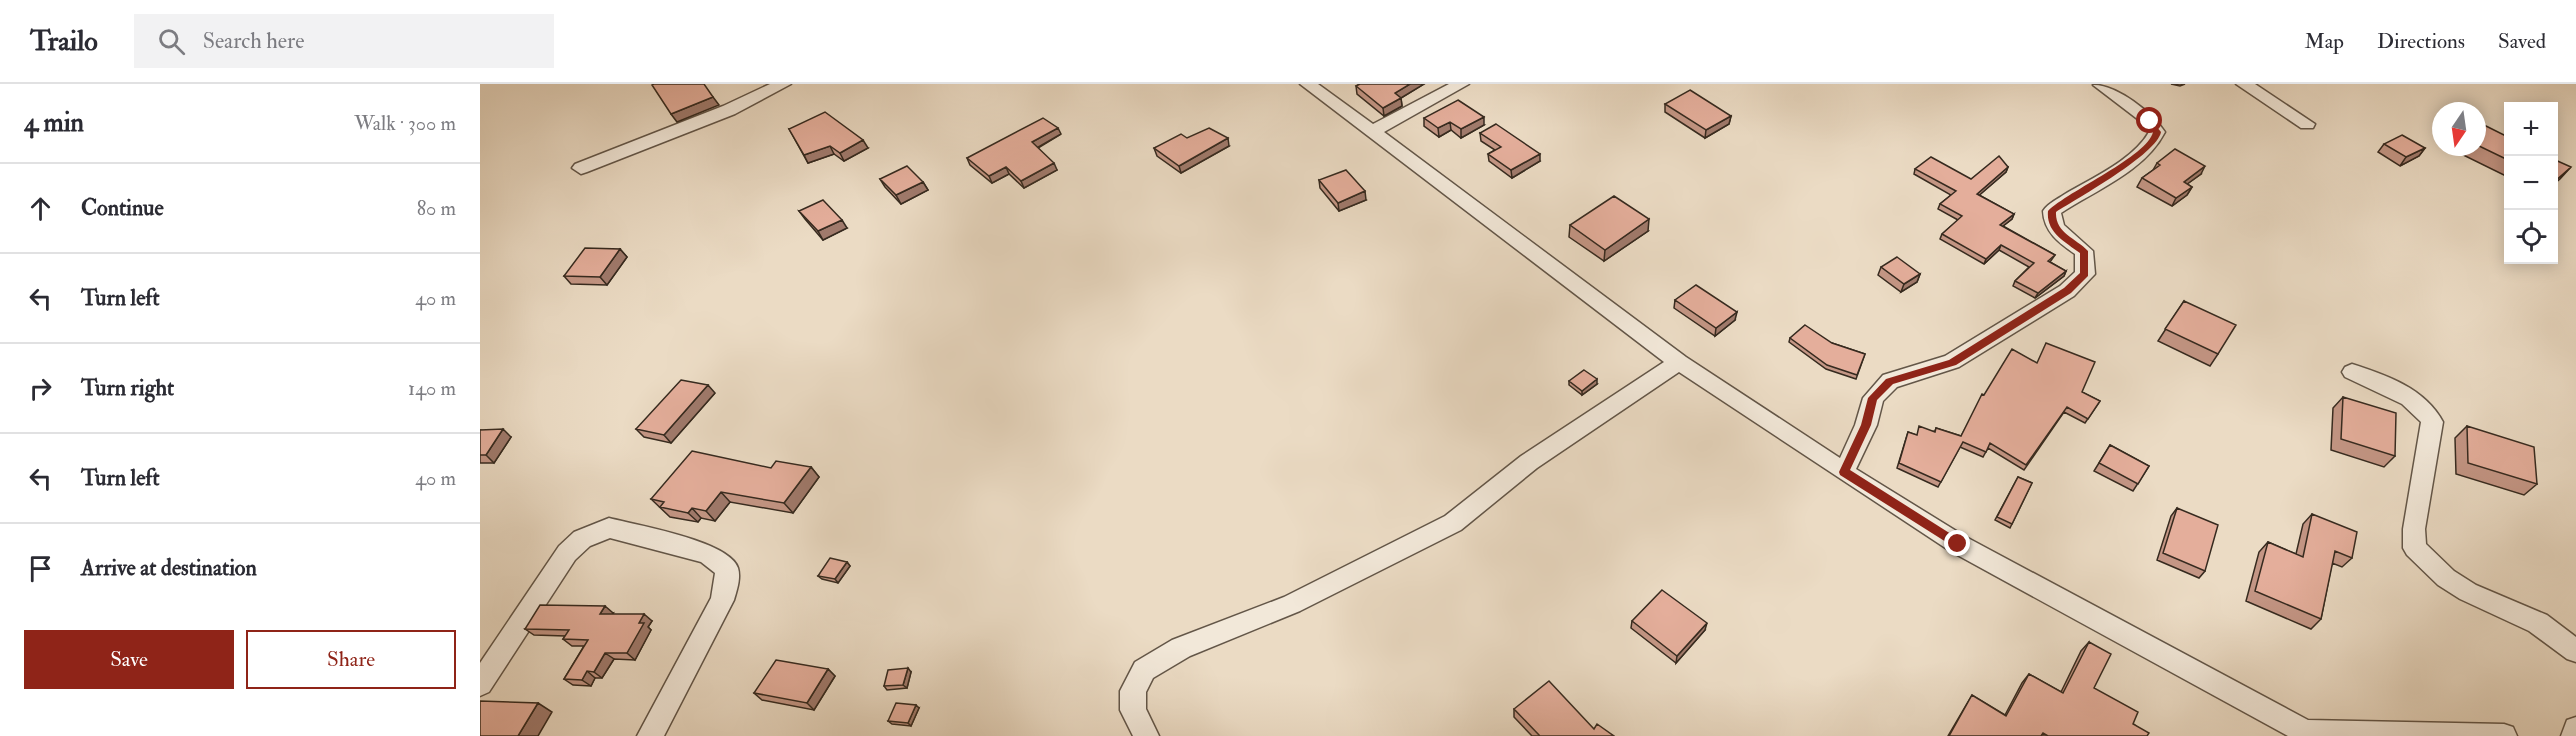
<!DOCTYPE html>
<meta charset="utf-8">
<style>
body{margin:0;font-family:"IM FELL Double Pica",serif;background:#f2f2f3;color:#2b2b33}
.controls{position:absolute;right:18px;top:18px;display:grid;overflow:hidden;border-radius:0px;box-shadow:0 3px 15px #0003}
.controls button{width:54px;height:54px;display:grid;place-items:center;padding:0;border:0;border-bottom:2px solid #e1e1e2;background:#fff;color:#2b2b33;font:30px sans-serif}
.compass{position:absolute;left:1952px;top:18px;width:54px;height:54px;border-radius:50%;background:#fff;box-shadow:0 3px 15px #0003;rotate:193deg}
.stop{position:absolute;width:18px;height:18px;margin:-14px;border:4px solid #8f2418;border-radius:50%;background:#fff}
.stop.end{background:#8f2418;border-color:#fff;box-shadow:0 2px 6px #0008}
.list{margin:0;padding:0;list-style:none}
h2{display:flex;justify-content:space-between;align-items:center;height:78px;margin:0;padding:0 24px;font-size:26px}
h2 small{font-size:20px;font-weight:400;color:#7c7c81}
.list li{display:grid;grid-template-columns:39px 1fr auto;gap:18px;align-items:center;box-sizing:border-box;height:90px;padding:0 24px;border-top:2px solid #e1e1e2}
.list b{display:block;font-size:22px;white-space:nowrap}
.list em{font-size:20px;font-style:normal;color:#7c7c81}
.actions{display:flex;gap:12px;padding:18px 24px}
.actions a{flex:1;padding:14px 0;border:2px solid #8f2418;border-radius:0px;text-align:center;font-size:21px;color:#8f2418}
.actions .main{background:#8f2418;color:#fff}
.icon{flex:none;width:33px;height:33px;fill:none;stroke:currentColor;stroke-width:2;stroke-linecap:round;stroke-linejoin:round}
.map{position:relative;flex:none;width:2096px;height:652px;overflow:hidden}
header{display:flex;align-items:center;gap:36px;box-sizing:border-box;height:84px;padding:0 30px;background:#fff;border-bottom:2px solid #e1e1e2}
header strong{font-size:28px}
nav{display:flex;gap:33px;margin-inline-start:auto;font-size:21px}
.search{width:420px;height:54px;background:#f2f2f3;display:flex;align-items:center;gap:15px;box-sizing:border-box;padding:0 21px;border-radius:0px;color:#7c7c81;font-size:22px}
main{display:flex}
aside{flex:1;background:#fff}
.map>svg:first-child{display:block}
</style>
<header>
<strong>Trailo</strong>
<div class="search"><svg class="icon" aria-label="search" viewBox="0 0 24 24"><circle cx="10" cy="10" r="6"/><path d="M15 15l6 6"/></svg>Search here</div>
<nav><a>Map</a><a>Directions</a><a>Saved</a></nav>
</header>
<main>
<aside>
<h2>4 min<small>Walk · 300 m</small></h2>
<ul class="list">
<li><svg class="icon" aria-label="ahead" viewBox="0 0 24 24"><path d="M12 20V5M6 11l6-6 6 6"/></svg><div><b>Continue</b></div><em>80 m</em></li>
<li><svg class="icon" aria-label="left" viewBox="0 0 24 24"><path d="M17 20v-9H6M10 6l-5 5 5 5"/></svg><div><b>Turn left</b></div><em>40 m</em></li>
<li><svg class="icon" aria-label="right" viewBox="0 0 24 24"><path d="M7 20v-9h11M14 6l5 5-5 5"/></svg><div><b>Turn right</b></div><em>140 m</em></li>
<li><svg class="icon" aria-label="left" viewBox="0 0 24 24"><path d="M17 20v-9H6M10 6l-5 5 5 5"/></svg><div><b>Turn left</b></div><em>40 m</em></li>
<li><svg class="icon" aria-label="arrive" viewBox="0 0 24 24"><path d="M6 21V4h12l-3 4 3 4H6"/></svg><div><b>Arrive at destination</b></div></li>
</ul>
<div class="actions"><a class="main">Save</a><a>Share</a></div>
</aside>
<div class="map">
<svg width="2096" height="652" viewBox="0 0 2096 652">
<rect width="100%" height="100%" fill="#ebdbc4"/>
<filter id="stains"><feTurbulence type="fractalNoise" baseFrequency=".00333" numOctaves="4"/><feColorMatrix values="0 0 0 0 .2 0 0 0 0 .09 0 0 0 0 .02 0 0 0 .5 -.17"/></filter>
<radialGradient id="worn" r=".72"><stop offset=".6" stop-color="#630" stop-opacity="0"/><stop offset="1" stop-color="#630" stop-opacity=".3"/></radialGradient>
<g fill="none" stroke-linecap="round" stroke-linejoin="round">
<defs>
<path id="minor" d="M290,0H311L255,30L107,88L101,90L92,84L95,80L243,22Z
M820,0H838L893,40L969,0H989L904,48L1206,273L1360,374L1375,341L1383,314L1403,291L1465,272L1580,202L1595,188V170C1579,159 1564,148 1563,127C1568,119 1578,115 1585,110C1612,94 1653,76 1669,48L1664,40L1613,1C1636,0 1673,29 1685,48C1665,87 1616,106 1581,129L1584,141L1613,167L1615,190L1594,212L1479,283L1417,303L1403,317L1397,341L1376,385L1486,453L1828,636L2024,640L2033,643L2037,652H1808L1470,467L1199,288L1057,384L981,446L820,527L710,572L673,594L666,608V625L679,652H653L640,626V607L655,578L692,556L804,513L965,432L1041,372L1184,278Z
M1756,0H1775L1835,40L1833,44H1821Z
M1872,280C1906,291 1945,304 1963,338L1945,445L1946,460L1974,487L1996,501L2067,531L2096,553V578L2087,575L2049,547L1980,515L1958,501L1927,471L1923,464V445L1941,338L1922,320L1865,293L1862,288L1865,283Z
M129,434C156,441 250,457 258,484C261,494 257,506 254,516L184,652H157L231,514L235,489L221,478L130,454L110,462L95,476L9,608L0,612V579L79,462L94,448Z
M2096,633V652H2081L2087,636Z"/>
</defs>
<!-- minor casing -->
<use href="#minor" stroke="#635648" stroke-width="3"/>
<!-- minor -->
<use href="#minor" fill="#f2e8d9" fill-rule="evenodd"/>
</g>
<!-- wall -->
<path fill="#c49685" stroke="#362a1f" stroke-width="1.5" d="M880,0H944L921,14L922,22L904,32L877,10L876,2Z
M1691,0H1705L1700,2Z
M1185,20L1251,32L1249,40L1225,54L1185,28Z
M944,34L1004,41L981,54L971,46L959,53L944,42Z
M1997,42L2028,53V93L1973,66L1975,63H1997Z
M309,45L388,64L364,77L354,70L328,79Z
M1000,49L1060,77L1032,94L1009,77L1008,70L1015,66L1001,57Z
M581,50L558,64L577,86L544,104L529,90L512,99L490,81L487,74Z
M707,54L749,62L701,89L677,72L674,64Z
M1904,60L1945,64L1939,72L1920,82L1898,68Z
M1677,79L1721,90L1707,100L1712,103L1707,111L1692,122L1657,103L1662,94L1673,86Z
M1528,83L1526,88L1499,111L1534,130L1532,135L1523,142L1575,171L1570,178L1586,187L1584,192L1555,214L1533,202L1535,197L1549,183L1519,166L1504,180L1460,155L1462,150L1478,136L1458,125L1460,120L1471,111L1434,90L1435,85L1491,95Z
M400,95L443,98L448,106L421,120L405,103Z
M839,96L886,116L859,127L840,104Z
M319,127L367,144L343,156L325,135Z
M1090,141L1168,147L1124,177L1089,153Z
M140,165L147,173L127,201L91,200L84,192Z
M1401,183L1440,190L1437,198L1421,208L1398,191Z
M1195,216L1255,236L1235,252L1194,224Z
M1704,217L1738,270L1730,282L1678,257Z
M1310,254L1352,259L1385,270L1376,295L1346,285L1309,258Z
M1089,297L1117,300L1102,311L1089,301Z
M1602,308L1620,317L1605,339L1584,328L1544,386L1508,364L1503,373L1480,363L1458,403L1417,384L1428,348L1436,351L1455,347L1456,344L1481,352L1504,311Z
M235,309L191,359L164,353L156,345Z
M1863,313L1915,372L1904,383L1851,366L1853,324Z
M1987,342L2057,400L2044,411L1976,390L1975,354Z
M0,346L31,353L14,379H0Z
M1630,361L1669,382L1653,407L1614,387Z
M331,383L339,393L313,429L250,418L235,437L221,434L218,438L190,433L171,415L291,384Z
M1538,393L1552,399L1530,444L1515,436Z
M1697,424L1725,487L1719,494L1677,476L1691,432Z
M1832,430L1872,474L1862,483L1852,479L1841,535L1831,545L1766,517L1779,468L1788,458L1816,470L1823,440Z
M367,478L370,482L358,499L342,495L338,492Z
M133,529L132,530L172,537L168,543L171,546L155,576L134,575L122,594H115L111,602L93,601L84,595L104,562H92L83,555L85,552L54,551L45,545Z
M1152,537L1225,546L1196,579L1151,544Z
M1609,558L1614,604L1667,652H1468L1492,611L1525,631L1542,599L1549,590L1581,608L1601,567Z
M348,585L355,592L334,626L282,616L274,609Z
M431,588L427,604L407,606L404,602Z
M439,624L431,642L412,640L408,637Z
M1034,625L1114,645L1134,652H1052L1034,633Z"/>
<!-- shaded-wall -->
<path fill="#a07a6c" stroke="#362a1f" stroke-width="1.5" d="M930,0H944L916,17L915,9Z
M233,13L239,21L197,38L191,30Z
M921,14L922,22L904,32L903,24Z
M1251,32L1249,40L1225,54L1226,46Z
M1004,33V41L981,54V45Z
M970,38L971,46L959,53L958,44Z
M578,44L581,50L555,65L552,58Z
M748,54L749,62L701,89L699,82Z
M383,56L388,64L364,77L360,69Z
M350,62L354,70L328,79L324,71Z
M1945,64L1939,72L1920,82L1926,73Z
M1060,70V77L1032,94L1031,86Z
M574,79L577,86L544,104L541,97Z
M1725,82L1721,90L1699,106L1704,98Z
M526,83L529,90L512,99L509,92Z
M1528,83L1526,88L1495,115L1497,110Z
M2091,83L2080,95L2073,101L2074,98Z
M443,98L448,106L421,120L416,111Z
M1712,103L1707,111L1692,122L1696,114Z
M885,107L886,116L859,127L858,119Z
M1534,130L1532,135L1518,146L1520,141Z
M1169,135L1168,147L1124,177L1125,166Z
M362,136L367,144L343,156L338,147Z
M1521,161L1519,166L1504,180L1506,175Z
M140,165L147,173L127,201L120,193Z
M1586,187L1584,192L1555,214L1558,209Z
M1440,190L1437,198L1421,208L1424,200Z
M1257,228L1255,236L1235,252L1236,244Z
M1117,295V300L1102,311V307Z
M228,301L235,309L191,359L184,351Z
M23,345L31,353L14,379L6,371Z
M331,383L339,393L313,429L304,419Z
M241,408L250,418L235,437L226,427Z
M212,424L221,434L218,438L208,429Z
M367,478L370,482L358,499L355,495Z
M125,522L133,529L129,536L120,530Z
M164,530L172,537L168,543L171,546L155,576L147,569L159,539Z
M1227,539L1225,546L1196,579L1197,572Z
M125,569L134,575L122,594L114,588Z
M428,584L431,588L427,604L423,601Z
M348,585L355,592L334,626L327,619Z
M107,587L115,594L111,602L102,596Z
M58,619L72,628L58,652H38Z
M436,621L439,624L431,642L428,639Z"/>
<!-- building -->
<path fill="#e4ae9b" stroke="#362a1f" stroke-width="1.5" d="M174,0H224L233,13L191,30L172,1Z
M880,0H930L915,9L921,14L903,24L876,2Z
M1210,6L1251,32L1226,46L1185,20Z
M978,16L1004,33L981,45L970,38L958,44L944,34Z
M345,28L383,56L360,69L350,62L324,71L309,45Z
M563,34L578,44L552,58L574,79L541,97L526,83L509,92L487,74Z
M2000,39L2028,53V76L1997,61V42Z
M1016,40L1060,70L1031,86L1008,70L1021,63L1000,49Z
M729,44L748,54L699,82L674,64L701,50L707,54Z
M1922,51L1945,64L1926,73L1904,60Z
M1695,65L1725,82L1704,98L1712,103L1696,114L1662,94L1680,81L1677,79Z
M1519,72L1528,83L1497,110L1534,130L1520,141L1575,171L1568,177L1586,187L1558,209L1535,197L1554,179L1521,161L1506,175L1462,150L1482,132L1460,120L1476,107L1435,85L1451,73L1491,95Z
M2073,75L2091,83L2074,98H2073Z
M427,82L443,98L416,111L400,95Z
M866,86L885,107L858,119L839,96Z
M1134,112L1169,135L1125,166L1090,141Z
M343,116L362,136L338,147L319,127Z
M105,164L140,165L120,193L84,192Z
M1417,173L1440,190L1424,200L1401,183Z
M1216,201L1257,228L1236,244L1195,216Z
M1704,217L1756,241L1738,270L1685,245Z
M1325,241L1352,259L1385,270L1377,291L1347,281L1310,254Z
M1566,259L1615,278L1602,308L1620,317L1608,335L1587,323L1546,381L1510,359L1506,368L1483,358L1461,398L1419,379L1428,348L1437,351L1439,342L1455,348L1456,344L1481,352L1502,310L1504,311L1532,265L1557,279Z
M1104,286L1117,295L1102,307L1089,297Z
M201,296L228,301L184,351L156,345Z
M1863,313L1916,329L1915,372L1861,355Z
M1987,342L2054,363L2057,400L1988,379Z
M23,345L6,371H0V346Z
M1630,361L1669,382L1658,400L1619,379Z
M212,367L291,384L296,377L331,383L304,419L241,408L226,427L212,424L208,429L180,423L184,418L171,415Z
M1538,393L1552,399L1532,440L1517,433Z
M1697,424L1738,441L1725,487L1683,469Z
M1832,430L1877,448L1872,474L1855,467L1841,535L1775,507L1788,458L1823,473Z
M350,474L367,478L355,495L338,492Z
M1182,506L1227,539L1197,572L1152,537Z
M60,521L125,522L120,530H164L159,539H164L147,569H125L114,588L107,587L102,596L84,595L108,556L83,555L89,546L45,545Z
M1609,558L1631,570L1614,604L1658,628L1653,640L1669,649L1667,652H1568L1563,649L1561,652H1469L1492,611L1526,632L1549,590L1583,609Z
M296,576L348,585L327,619L274,609Z
M428,584L423,601L404,602L408,586Z
M1069,597L1114,645L1117,640L1134,652H1060L1034,625Z
M0,617L58,619L38,652H0Z
M416,619L436,621L428,639L408,637Z"/>
<!-- route -->
<path fill="#8f2418" d="M1670,35L1681,48C1677,70 1598,114 1576,128C1575,149 1596,154 1608,167V192L1591,209L1476,281L1413,300L1397,316L1391,341L1370,386L1482,457V463H1474L1360,391L1359,388L1381,341L1388,314L1406,295L1469,276L1584,204L1600,189V169C1584,157 1566,148 1568,127C1588,107 1668,72 1673,48L1666,37Z"/>
<rect width="100%" height="100%" filter="url(#stains)"/>
<rect width="100%" height="100%" fill="url(#worn)"/>
</svg>
<div class="controls">
<button>+</button>
<button>−</button>
<button><svg class="icon" aria-label="locate" viewBox="0 0 24 24"><circle cx="12" cy="12" r="6"/><path d="M12 2v4M12 18v4M2 12h4M18 12h4"/></svg></button>
</div>
<svg class="compass" viewBox="-18 -18 36 36"><path d="M0-13l5 13h-10z" fill="#e53935"/><path d="M0 13l5-13h-10z" fill="#7c7c81"/></svg>
<div class="stop" style="left:1670px;top:37px"></div>
<div class="stop end" style="left:1478px;top:460px"></div>
</div>
</main>
